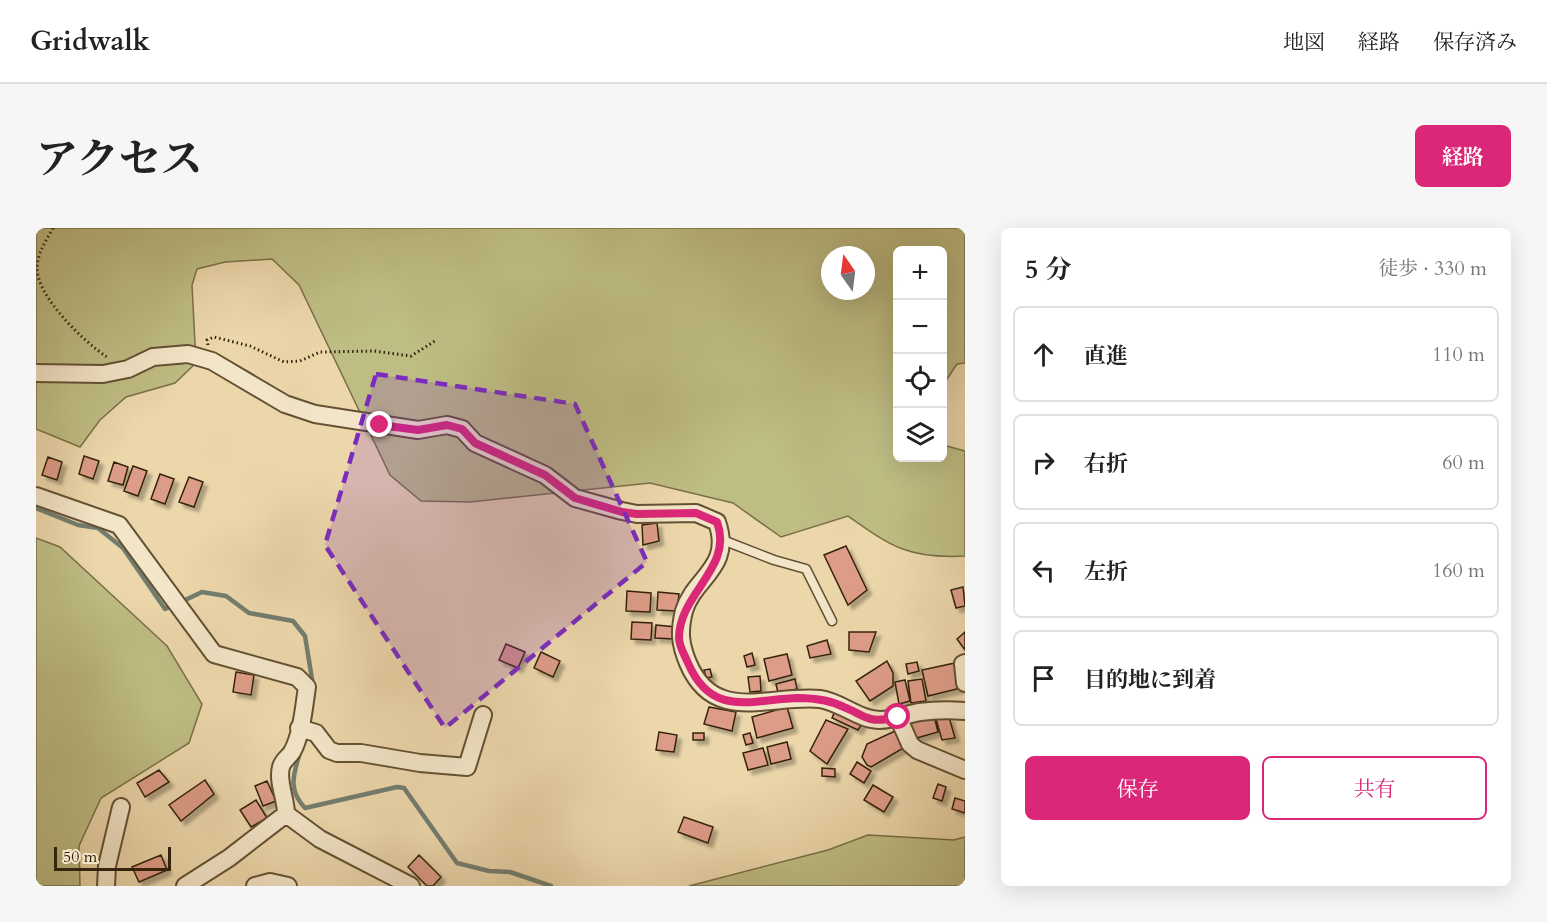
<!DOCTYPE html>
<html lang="ja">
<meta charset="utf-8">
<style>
body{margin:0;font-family:Cardo,"Noto Serif JP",serif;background:#f6f6f6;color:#222}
.controls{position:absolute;right:18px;top:18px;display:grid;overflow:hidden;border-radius:9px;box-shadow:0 6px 24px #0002}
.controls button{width:54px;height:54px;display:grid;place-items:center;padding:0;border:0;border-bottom:2px solid #e0e0e0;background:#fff;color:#222;font:30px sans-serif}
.compass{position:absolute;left:785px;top:18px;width:54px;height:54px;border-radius:50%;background:#fff;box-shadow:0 6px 24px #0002;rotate:346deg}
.scale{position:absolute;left:18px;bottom:15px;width:117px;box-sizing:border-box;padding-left:6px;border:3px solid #36240d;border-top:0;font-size:16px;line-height:21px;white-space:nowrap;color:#36240d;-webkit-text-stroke:4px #f3e5c8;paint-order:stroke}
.stop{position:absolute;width:18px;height:18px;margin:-14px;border:4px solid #db2777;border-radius:50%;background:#fff}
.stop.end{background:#db2777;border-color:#fff;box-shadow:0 2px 6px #0008}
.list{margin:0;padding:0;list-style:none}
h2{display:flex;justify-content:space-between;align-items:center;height:78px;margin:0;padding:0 24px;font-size:26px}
h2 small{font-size:20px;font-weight:400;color:#767676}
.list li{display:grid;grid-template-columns:39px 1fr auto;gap:18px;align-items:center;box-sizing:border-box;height:96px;margin:0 12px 12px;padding:0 12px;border:2px solid #e0e0e0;border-radius:9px}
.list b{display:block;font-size:22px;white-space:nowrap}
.list em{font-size:20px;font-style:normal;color:#767676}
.actions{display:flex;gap:12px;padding:18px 24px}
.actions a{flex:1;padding:14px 0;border:2px solid #db2777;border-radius:9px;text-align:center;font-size:21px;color:#db2777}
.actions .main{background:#db2777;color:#fff}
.icon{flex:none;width:33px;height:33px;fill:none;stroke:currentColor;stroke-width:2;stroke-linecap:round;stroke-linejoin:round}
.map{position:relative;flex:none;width:929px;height:658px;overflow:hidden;border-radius:9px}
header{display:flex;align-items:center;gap:36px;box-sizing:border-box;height:84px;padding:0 30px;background:#fff;border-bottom:2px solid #e0e0e0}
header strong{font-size:28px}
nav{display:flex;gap:33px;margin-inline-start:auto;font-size:21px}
.intro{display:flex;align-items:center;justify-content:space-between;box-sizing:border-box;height:144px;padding:0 36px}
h1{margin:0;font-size:42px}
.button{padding:15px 27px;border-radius:9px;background:#db2777;color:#fff;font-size:21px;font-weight:700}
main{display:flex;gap:36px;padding:0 36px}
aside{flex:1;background:#fff;border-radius:9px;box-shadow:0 6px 24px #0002}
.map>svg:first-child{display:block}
</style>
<header>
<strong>Gridwalk</strong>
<nav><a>地図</a><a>経路</a><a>保存済み</a></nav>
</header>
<div class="intro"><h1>アクセス</h1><a class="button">経路</a></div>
<main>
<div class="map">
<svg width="929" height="658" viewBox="0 0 929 658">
<defs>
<filter id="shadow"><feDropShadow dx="4.5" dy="4.5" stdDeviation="1.5" flood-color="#0004"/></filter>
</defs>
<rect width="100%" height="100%" fill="#ecd7ab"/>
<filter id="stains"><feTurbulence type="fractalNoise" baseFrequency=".00333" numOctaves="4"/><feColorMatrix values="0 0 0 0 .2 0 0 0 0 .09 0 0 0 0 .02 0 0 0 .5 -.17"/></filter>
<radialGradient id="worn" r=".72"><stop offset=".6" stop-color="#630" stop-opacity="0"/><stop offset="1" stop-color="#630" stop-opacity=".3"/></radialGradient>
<!-- green -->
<path fill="#bebd84" stroke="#7a7048" stroke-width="1.5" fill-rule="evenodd" d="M0,0H929V135L921,136L907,157L906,22H861V230H906L907,217L929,223V328C873,331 856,319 812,288L745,309L697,275L614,255L434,274L385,273L354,247L263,57L236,31L189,34L161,41L156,57L160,135L139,155L90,169L64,192L44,219L0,201ZM794,27H830V63H794Z
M0,310L24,319L131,418L166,476L153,515L65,570L43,618L44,658H0Z
M832,607L918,612L929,609V658H653L792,622Z"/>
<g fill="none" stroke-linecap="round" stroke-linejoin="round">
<!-- stream -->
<path stroke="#727d6f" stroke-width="4.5" d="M0,280L42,297L62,300L87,320L129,381L137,377
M145,374L166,364L190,368L213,385L257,393L269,408L277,457
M264,524C258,546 251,561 269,580L361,559L368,560L421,635L453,643L474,644L515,658"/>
</g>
<!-- building -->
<path fill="#dd9c87" stroke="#36240d" stroke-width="1.5" filter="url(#shadow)" d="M48,228L63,233L57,251L43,246Z
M12,229L26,234L21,252L6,247Z
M78,234L92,239L87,257L72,253Z
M97,238L111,243L102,268L88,263Z
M124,246L138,251L129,276L115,271Z
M153,249L167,254L158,279L143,274Z
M621,295L623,313L607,317L606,297Z
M810,318L831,362L812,377L788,327Z
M927,359L929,378L920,380L915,362Z
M591,363L615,365L614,384L590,383Z
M622,364L643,366L641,383L621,382Z
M596,394L616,395L615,412L595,411Z
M620,397L640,399L638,411L619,410Z
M813,404H840L833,424L813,422Z
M929,404V422L921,411Z
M791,412L795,426L774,430L771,418Z
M470,416L489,424L482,440L463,432Z
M505,424L524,433L517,449L498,440Z
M716,425L719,437L711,439L708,428Z
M751,426L756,447L733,453L728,431Z
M851,433L857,445V458L834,473L820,453Z
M881,434L883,443L872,446L870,436Z
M919,435L925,460L892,468L886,442Z
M674,441L676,449L670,450L668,442Z
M200,444L218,447L215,467L197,464Z
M724,448L725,463L714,464L712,449Z
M759,451L761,461L742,465L740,456Z
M886,451L890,473L875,475L872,453Z
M869,452L874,473L863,476L859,454Z
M673,479L700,484L696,503L668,496Z
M751,479L757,500L721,510L716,489Z
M800,481L827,494L822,502L796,490Z
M898,488L902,504L877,511L871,491Z
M913,489L919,510L906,512L900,491Z
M790,492L812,501L791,536L774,523Z
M859,503L869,519L835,539L831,537L826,529L831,516Z
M623,504L641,507L638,524L620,522Z
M657,505H668V512H657Z
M714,505L717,515L710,517L707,507Z
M751,514L755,531L735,536L731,519Z
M727,520L732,537L712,542L707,525Z
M821,534L835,543L828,555L814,546Z
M786,540L799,541V549L786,548Z
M123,542L133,554L109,569L101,555Z
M169,552L178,566L145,593L133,577Z
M231,553L240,573L227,578L219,558Z
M902,556L910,559L906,573L897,570Z
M837,557L857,569L848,584L828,572Z
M919,570L929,573V585L916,581Z
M220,572L231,590L215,599L204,582Z
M648,589L677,599L672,615L642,604Z
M125,627L131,642L103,654L96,639Z
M383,627L405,649L397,658H391L372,639Z"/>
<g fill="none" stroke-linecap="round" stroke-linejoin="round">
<defs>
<path id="lane" d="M684,311L738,332L770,341L796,393"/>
<path id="street" d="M0,145L67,146L92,141L117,129L152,126L176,133L249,176L279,186L382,202L411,197L426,201L439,215L509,247L539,270L586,283L601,286L660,285L681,294C697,340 658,349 648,383C643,403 644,416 652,435C678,497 734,466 784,471C805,474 823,492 844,492C857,492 871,486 884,484C899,482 914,482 929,483
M0,268L83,297L178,426L261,449L271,459C268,478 266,506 256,524C253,529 247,532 245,539C241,554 250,570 250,586L193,630L149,658
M929,435L927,436L929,455
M862,489L874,516L881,522L929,542
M263,500L280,505L293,522L301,525H325L384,535L431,539L447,487
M250,586L284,611L375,658
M70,658L71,638L85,579
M219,658L234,654L252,658"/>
</defs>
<!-- lane casing -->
<use href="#lane" stroke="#645134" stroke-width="11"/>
<!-- street casing -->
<use href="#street" stroke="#645134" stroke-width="20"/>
<!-- path -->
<path stroke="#36240d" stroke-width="3" stroke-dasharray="1.5 3" stroke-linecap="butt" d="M17,0C10,13 2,24 1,39C0,68 48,114 71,129
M172,117L171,112L178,109L214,118L248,134L264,133L284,124L338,123L375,128L399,113"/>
<!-- lane -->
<use href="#lane" stroke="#f3e5c8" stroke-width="8"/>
<!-- street -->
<use href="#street" stroke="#f3e5c8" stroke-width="16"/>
</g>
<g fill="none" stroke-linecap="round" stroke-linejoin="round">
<!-- route -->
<path stroke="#db2777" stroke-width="8" d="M344,197L382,202L411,197L426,201L439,215L509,247L539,270L586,284L601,286L660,285L681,294C698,340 643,365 643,410C643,418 649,428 652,435C676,491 717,471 762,470C778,470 795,472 810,480C818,483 827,489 835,491C844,493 853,491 862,489"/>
</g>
<!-- marked area -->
<path fill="#7b2cbf" fill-opacity="0.2" stroke="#7b2cbf" stroke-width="4.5" stroke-dasharray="12 8" stroke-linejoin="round" d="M340,146L539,176L611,334L409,500L289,317Z"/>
<rect width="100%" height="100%" filter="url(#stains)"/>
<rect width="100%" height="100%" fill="url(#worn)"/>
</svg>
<div class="controls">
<button>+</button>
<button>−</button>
<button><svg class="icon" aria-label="locate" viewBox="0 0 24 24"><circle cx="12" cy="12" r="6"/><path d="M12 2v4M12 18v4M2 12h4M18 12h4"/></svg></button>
<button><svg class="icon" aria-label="layers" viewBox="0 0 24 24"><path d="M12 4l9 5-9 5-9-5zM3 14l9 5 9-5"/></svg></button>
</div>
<svg class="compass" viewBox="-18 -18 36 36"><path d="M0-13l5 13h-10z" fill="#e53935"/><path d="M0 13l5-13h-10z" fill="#767676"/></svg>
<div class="scale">50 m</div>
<div class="stop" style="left:862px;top:489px"></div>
<div class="stop end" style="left:344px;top:197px"></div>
</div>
<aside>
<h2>5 分<small>徒歩 · 330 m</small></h2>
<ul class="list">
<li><svg class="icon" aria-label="ahead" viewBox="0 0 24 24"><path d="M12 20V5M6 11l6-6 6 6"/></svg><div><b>直進</b></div><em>110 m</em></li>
<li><svg class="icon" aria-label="right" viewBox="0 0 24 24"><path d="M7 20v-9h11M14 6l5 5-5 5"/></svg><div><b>右折</b></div><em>60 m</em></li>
<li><svg class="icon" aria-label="left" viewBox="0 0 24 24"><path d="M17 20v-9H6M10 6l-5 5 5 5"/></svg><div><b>左折</b></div><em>160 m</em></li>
<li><svg class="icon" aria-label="arrive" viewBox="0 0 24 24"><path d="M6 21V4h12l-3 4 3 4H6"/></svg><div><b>目的地に到着</b></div></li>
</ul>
<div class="actions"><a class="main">保存</a><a>共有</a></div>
</aside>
</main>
